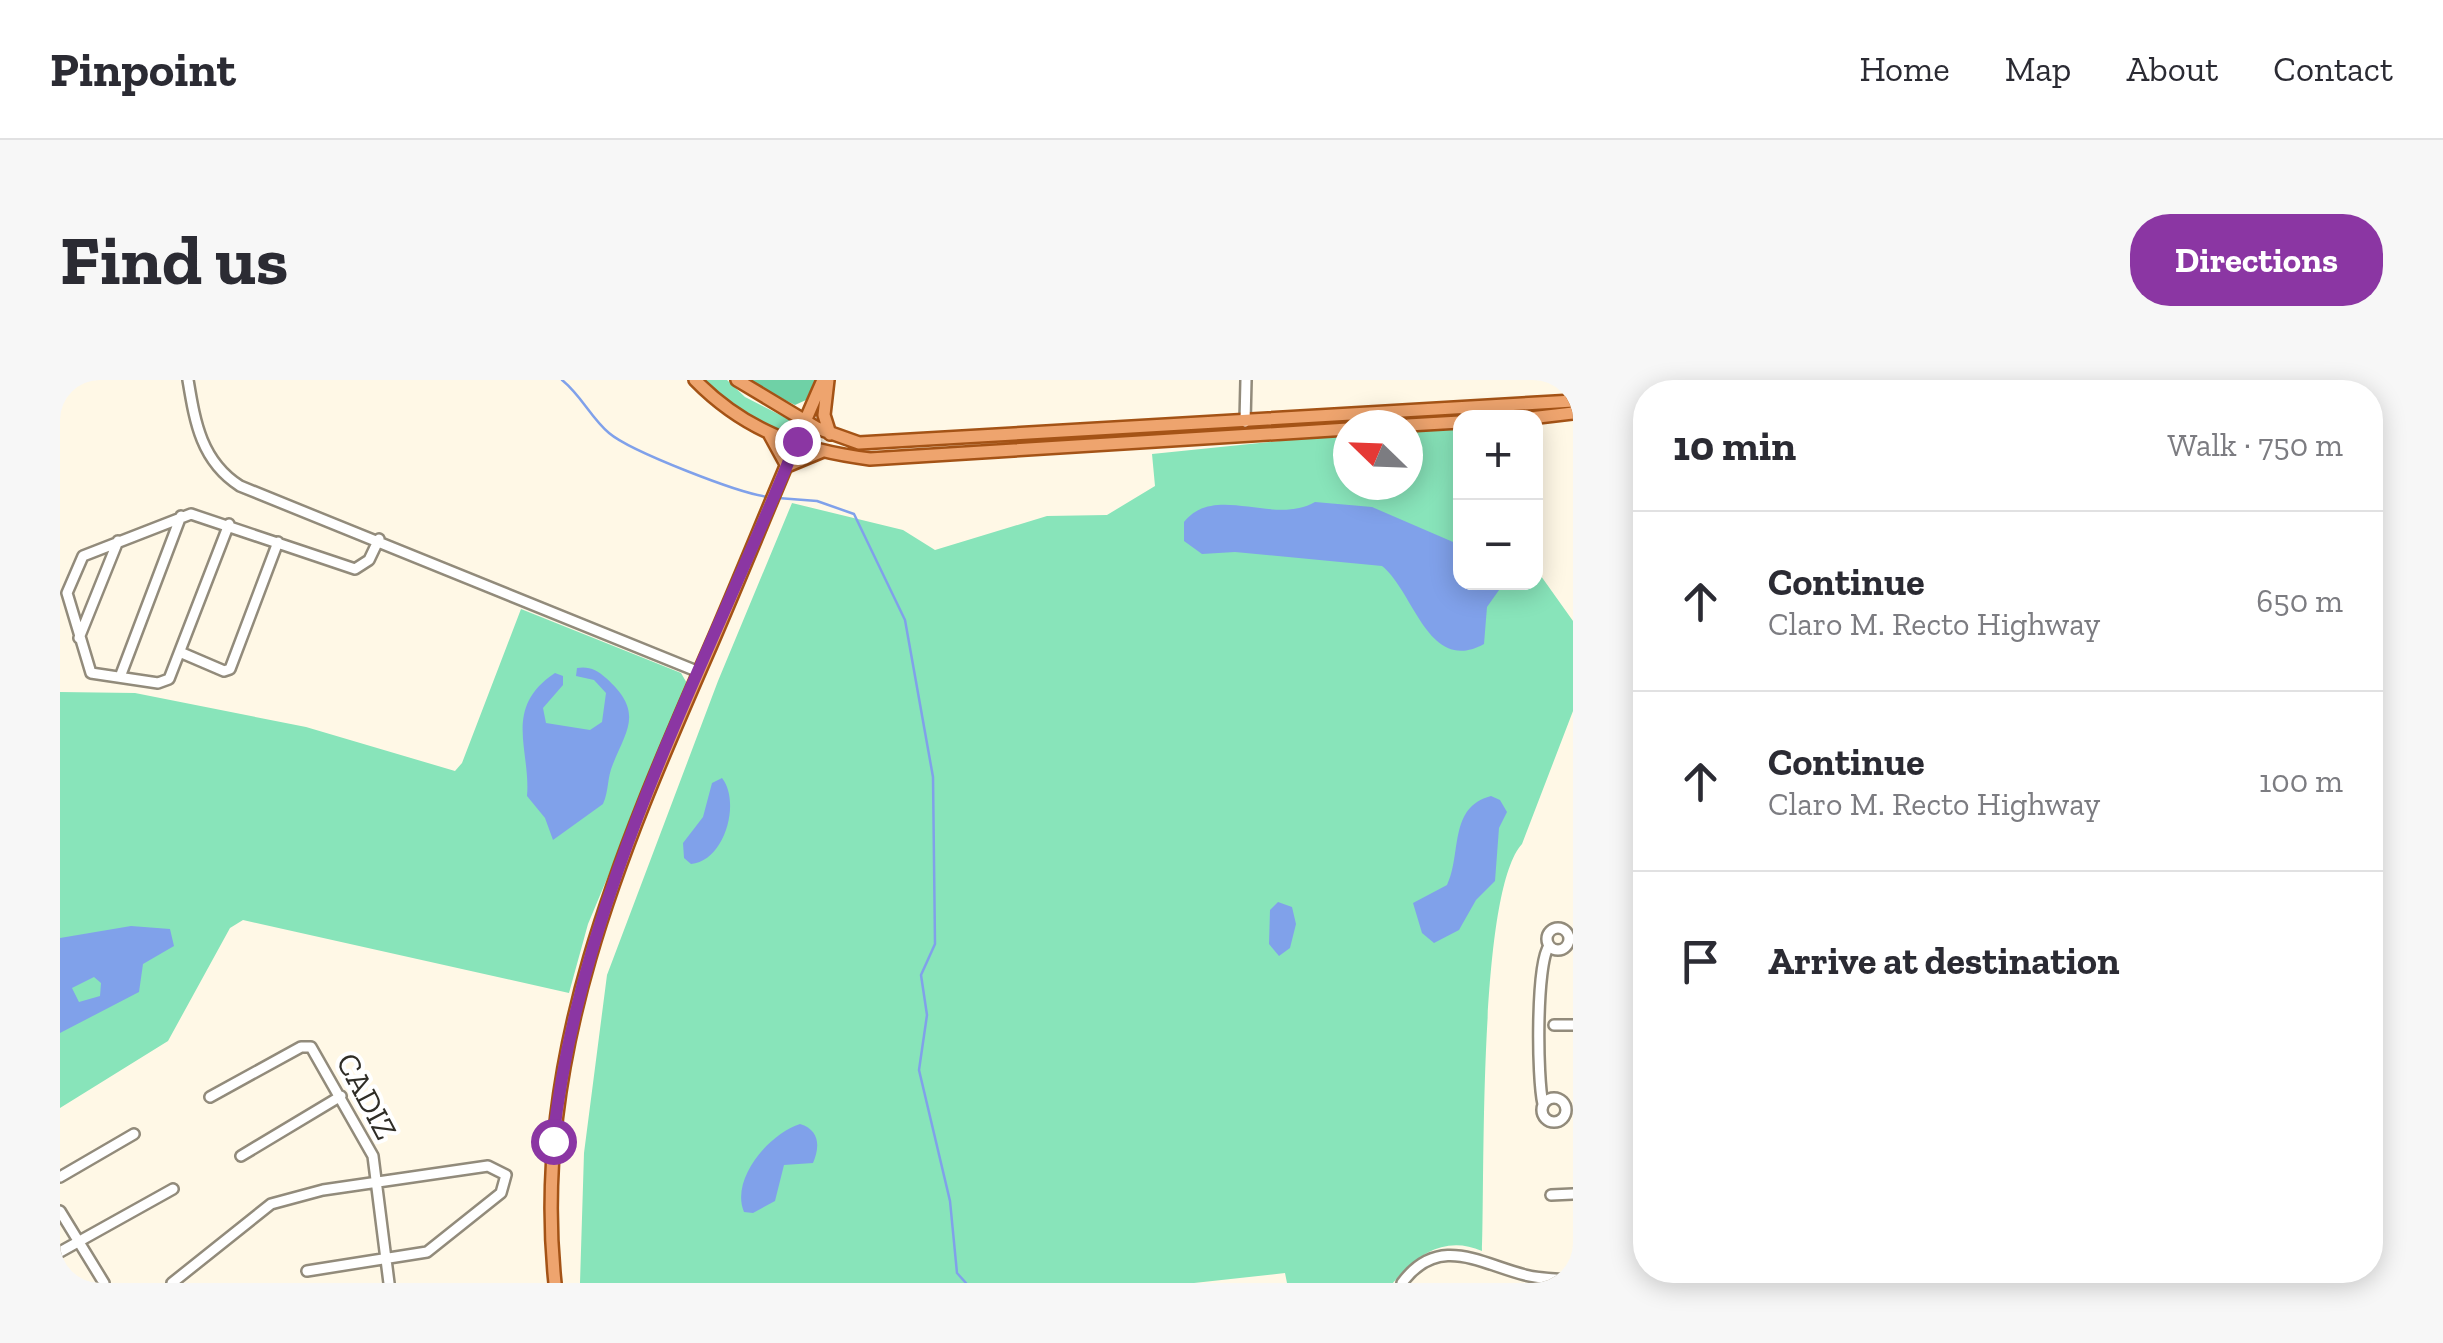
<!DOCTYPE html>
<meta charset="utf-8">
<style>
body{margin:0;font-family:"Zilla Slab",serif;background:#f7f7f7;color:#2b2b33}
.controls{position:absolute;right:30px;top:30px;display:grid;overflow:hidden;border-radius:20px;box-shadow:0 5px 25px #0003}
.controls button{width:90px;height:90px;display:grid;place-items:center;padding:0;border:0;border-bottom:2px solid #e1e1e2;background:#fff;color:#2b2b33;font:50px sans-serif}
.compass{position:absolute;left:1273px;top:30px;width:90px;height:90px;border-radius:50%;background:#fff;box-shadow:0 5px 25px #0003;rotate:293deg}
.stop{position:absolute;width:30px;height:30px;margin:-22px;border:8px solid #8b36a3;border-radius:50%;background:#fff}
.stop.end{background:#8b36a3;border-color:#fff;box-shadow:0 2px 10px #0008}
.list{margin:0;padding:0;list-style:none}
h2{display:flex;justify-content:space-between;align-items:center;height:130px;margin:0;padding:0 40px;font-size:42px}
h2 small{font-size:32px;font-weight:400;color:#7c7c81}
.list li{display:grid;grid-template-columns:65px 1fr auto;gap:30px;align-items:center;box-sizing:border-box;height:180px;padding:0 40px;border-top:2px solid #e1e1e2}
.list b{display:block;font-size:38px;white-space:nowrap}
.list p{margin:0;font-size:32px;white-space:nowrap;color:#7c7c81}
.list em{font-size:32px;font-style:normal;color:#7c7c81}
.icon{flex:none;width:55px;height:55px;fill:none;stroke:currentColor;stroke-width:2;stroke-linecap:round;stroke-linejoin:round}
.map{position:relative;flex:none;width:1513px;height:903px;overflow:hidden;border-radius:40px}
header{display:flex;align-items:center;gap:60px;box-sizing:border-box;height:140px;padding:0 50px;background:#fff;border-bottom:2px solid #e1e1e2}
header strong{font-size:48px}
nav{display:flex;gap:55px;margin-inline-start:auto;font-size:35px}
.intro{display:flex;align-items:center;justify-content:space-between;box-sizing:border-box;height:240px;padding:0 60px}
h1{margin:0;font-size:70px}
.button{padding:25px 45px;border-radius:40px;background:#8b36a3;color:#fff;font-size:35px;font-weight:700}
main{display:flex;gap:60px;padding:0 60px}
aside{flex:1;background:#fff;border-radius:40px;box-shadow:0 5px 25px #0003}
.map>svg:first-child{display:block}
</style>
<header>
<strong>Pinpoint</strong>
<nav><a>Home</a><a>Map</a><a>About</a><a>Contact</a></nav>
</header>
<div class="intro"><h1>Find us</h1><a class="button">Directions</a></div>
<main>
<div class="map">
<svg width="1513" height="903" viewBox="0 0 1513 903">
<rect width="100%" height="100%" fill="#fff8e6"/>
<!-- green -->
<path fill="#88e4ba" d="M640,0H667L685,17L732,41V53L695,44Z
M1400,48V202H1476V189L1513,241V331L1462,464C1418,512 1425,794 1422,871C1386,855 1356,874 1333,903H1227L1225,893L1134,903H520L524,773L547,595L658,301L732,123L843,150L875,170L987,136L1047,135L1095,106L1092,74L1288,54V105H1348V51Z
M461,229L621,293L628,305L528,544L509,613L183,540L170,548L108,661L0,728V312L75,313L246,347L395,391L402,383Z"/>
<!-- forest -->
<path fill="#6fd1a6" d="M685,0H755L746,20L735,25Z"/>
<!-- water -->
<path fill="#80a1ea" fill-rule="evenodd" d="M1255,122L1312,127L1400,165V202L1444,203L1427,227L1424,264C1368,295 1354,211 1322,186L1175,172L1142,174L1124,161V142C1155,103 1214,146 1255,122Z
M517,288C529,286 537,290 546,298C584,332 567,349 553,384C547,397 549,411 543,424L493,460L485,438L467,416C471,370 442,328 495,293L503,296V305L483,328L486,343L530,350L542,342L546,313L534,300L516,296Z
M662,398C681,422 665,481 631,484L624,478L623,463L643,437L652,403Z
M1431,416L1440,420L1447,432L1439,448L1435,501L1416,520L1399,550L1374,563L1362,553L1353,523L1387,505C1402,475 1388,427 1431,416Z
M1218,522L1232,527L1236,544L1230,568L1219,576L1209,564L1210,530Z
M71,546L110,549L114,566L83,584L79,612L0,653V558ZM34,597L41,603L40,616L19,622L12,608Z
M740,744C760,750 760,767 753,783L724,785L715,821L693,833L684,832C670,799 710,753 740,744Z"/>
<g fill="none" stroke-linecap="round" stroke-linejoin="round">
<!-- stream -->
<path stroke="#80a1ea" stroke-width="2.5" d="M502,0C521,15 531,38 549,53C570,71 682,115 710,117
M718,118L757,121L794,134L845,240L873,397L875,564L861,595L867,635L859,690L890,821L897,893L906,903"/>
<defs>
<path id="minor" d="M128,0C135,42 141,81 180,106L639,292
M1185,42L1186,0
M169,144L109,299L98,303L31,293L7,213L23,176L131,134L295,189L309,180L319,159
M19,258L58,161
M122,273L164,291L170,289L218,162
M60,297L121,136
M1487 559a11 11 0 1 1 22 0a11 11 0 1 1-22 0Z
M1494,645H1513
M150,717L241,667H251L313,776L329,903
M1482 730a12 12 0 1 1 24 0a12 12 0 1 1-24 0Z
M1483,724C1477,698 1476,584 1489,566
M181,776L281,716
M0,797L74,754
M1491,815L1513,814
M0,831L44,903
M0,872L113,809
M112,903L211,824L263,810L428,786L446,795L441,813L367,872L247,891
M1342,903C1378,854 1419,883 1465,895C1481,899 1497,899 1513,900"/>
<path id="major" d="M635,0C685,51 740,70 810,79L1288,49
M677,0L757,48L799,63L1513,21
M768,0L764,35L770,54
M1470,38L1513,33
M1348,45L1400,42
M710,55L727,86L763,71
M495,903C471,675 562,469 651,265C689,177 724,88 763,0"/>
</defs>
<!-- minor casing -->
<use href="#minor" stroke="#928b7b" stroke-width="14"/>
<!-- major casing -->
<use href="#major" stroke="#a45316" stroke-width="16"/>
<!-- minor -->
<use href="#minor" stroke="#fff" stroke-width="9"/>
<!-- major -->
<use href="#major" stroke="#eea46e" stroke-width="11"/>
</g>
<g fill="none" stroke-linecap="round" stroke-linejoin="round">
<!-- route -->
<path stroke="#8b36a3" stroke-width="12" d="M493,761C520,512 645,290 737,61"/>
</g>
<g text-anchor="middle" stroke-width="8" stroke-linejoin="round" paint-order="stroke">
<!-- street labels -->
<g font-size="32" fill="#2f2d26" stroke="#fff">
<text transform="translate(307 716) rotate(62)" y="11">CADIZ</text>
</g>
</g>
</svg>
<div class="controls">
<button>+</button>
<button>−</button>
</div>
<svg class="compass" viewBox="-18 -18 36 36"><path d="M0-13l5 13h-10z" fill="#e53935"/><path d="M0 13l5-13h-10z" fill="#7c7c81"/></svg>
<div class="stop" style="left:493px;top:761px"></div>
<div class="stop end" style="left:737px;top:61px"></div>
</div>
<aside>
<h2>10 min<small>Walk · 750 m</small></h2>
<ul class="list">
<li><svg class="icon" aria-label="ahead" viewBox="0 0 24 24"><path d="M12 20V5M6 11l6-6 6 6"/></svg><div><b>Continue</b><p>Claro M. Recto Highway</p></div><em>650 m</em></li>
<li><svg class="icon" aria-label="ahead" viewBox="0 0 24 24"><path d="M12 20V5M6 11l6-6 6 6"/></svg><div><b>Continue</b><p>Claro M. Recto Highway</p></div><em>100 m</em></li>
<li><svg class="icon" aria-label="arrive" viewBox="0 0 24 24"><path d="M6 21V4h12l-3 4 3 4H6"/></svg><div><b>Arrive at destination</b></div></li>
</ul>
</aside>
</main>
